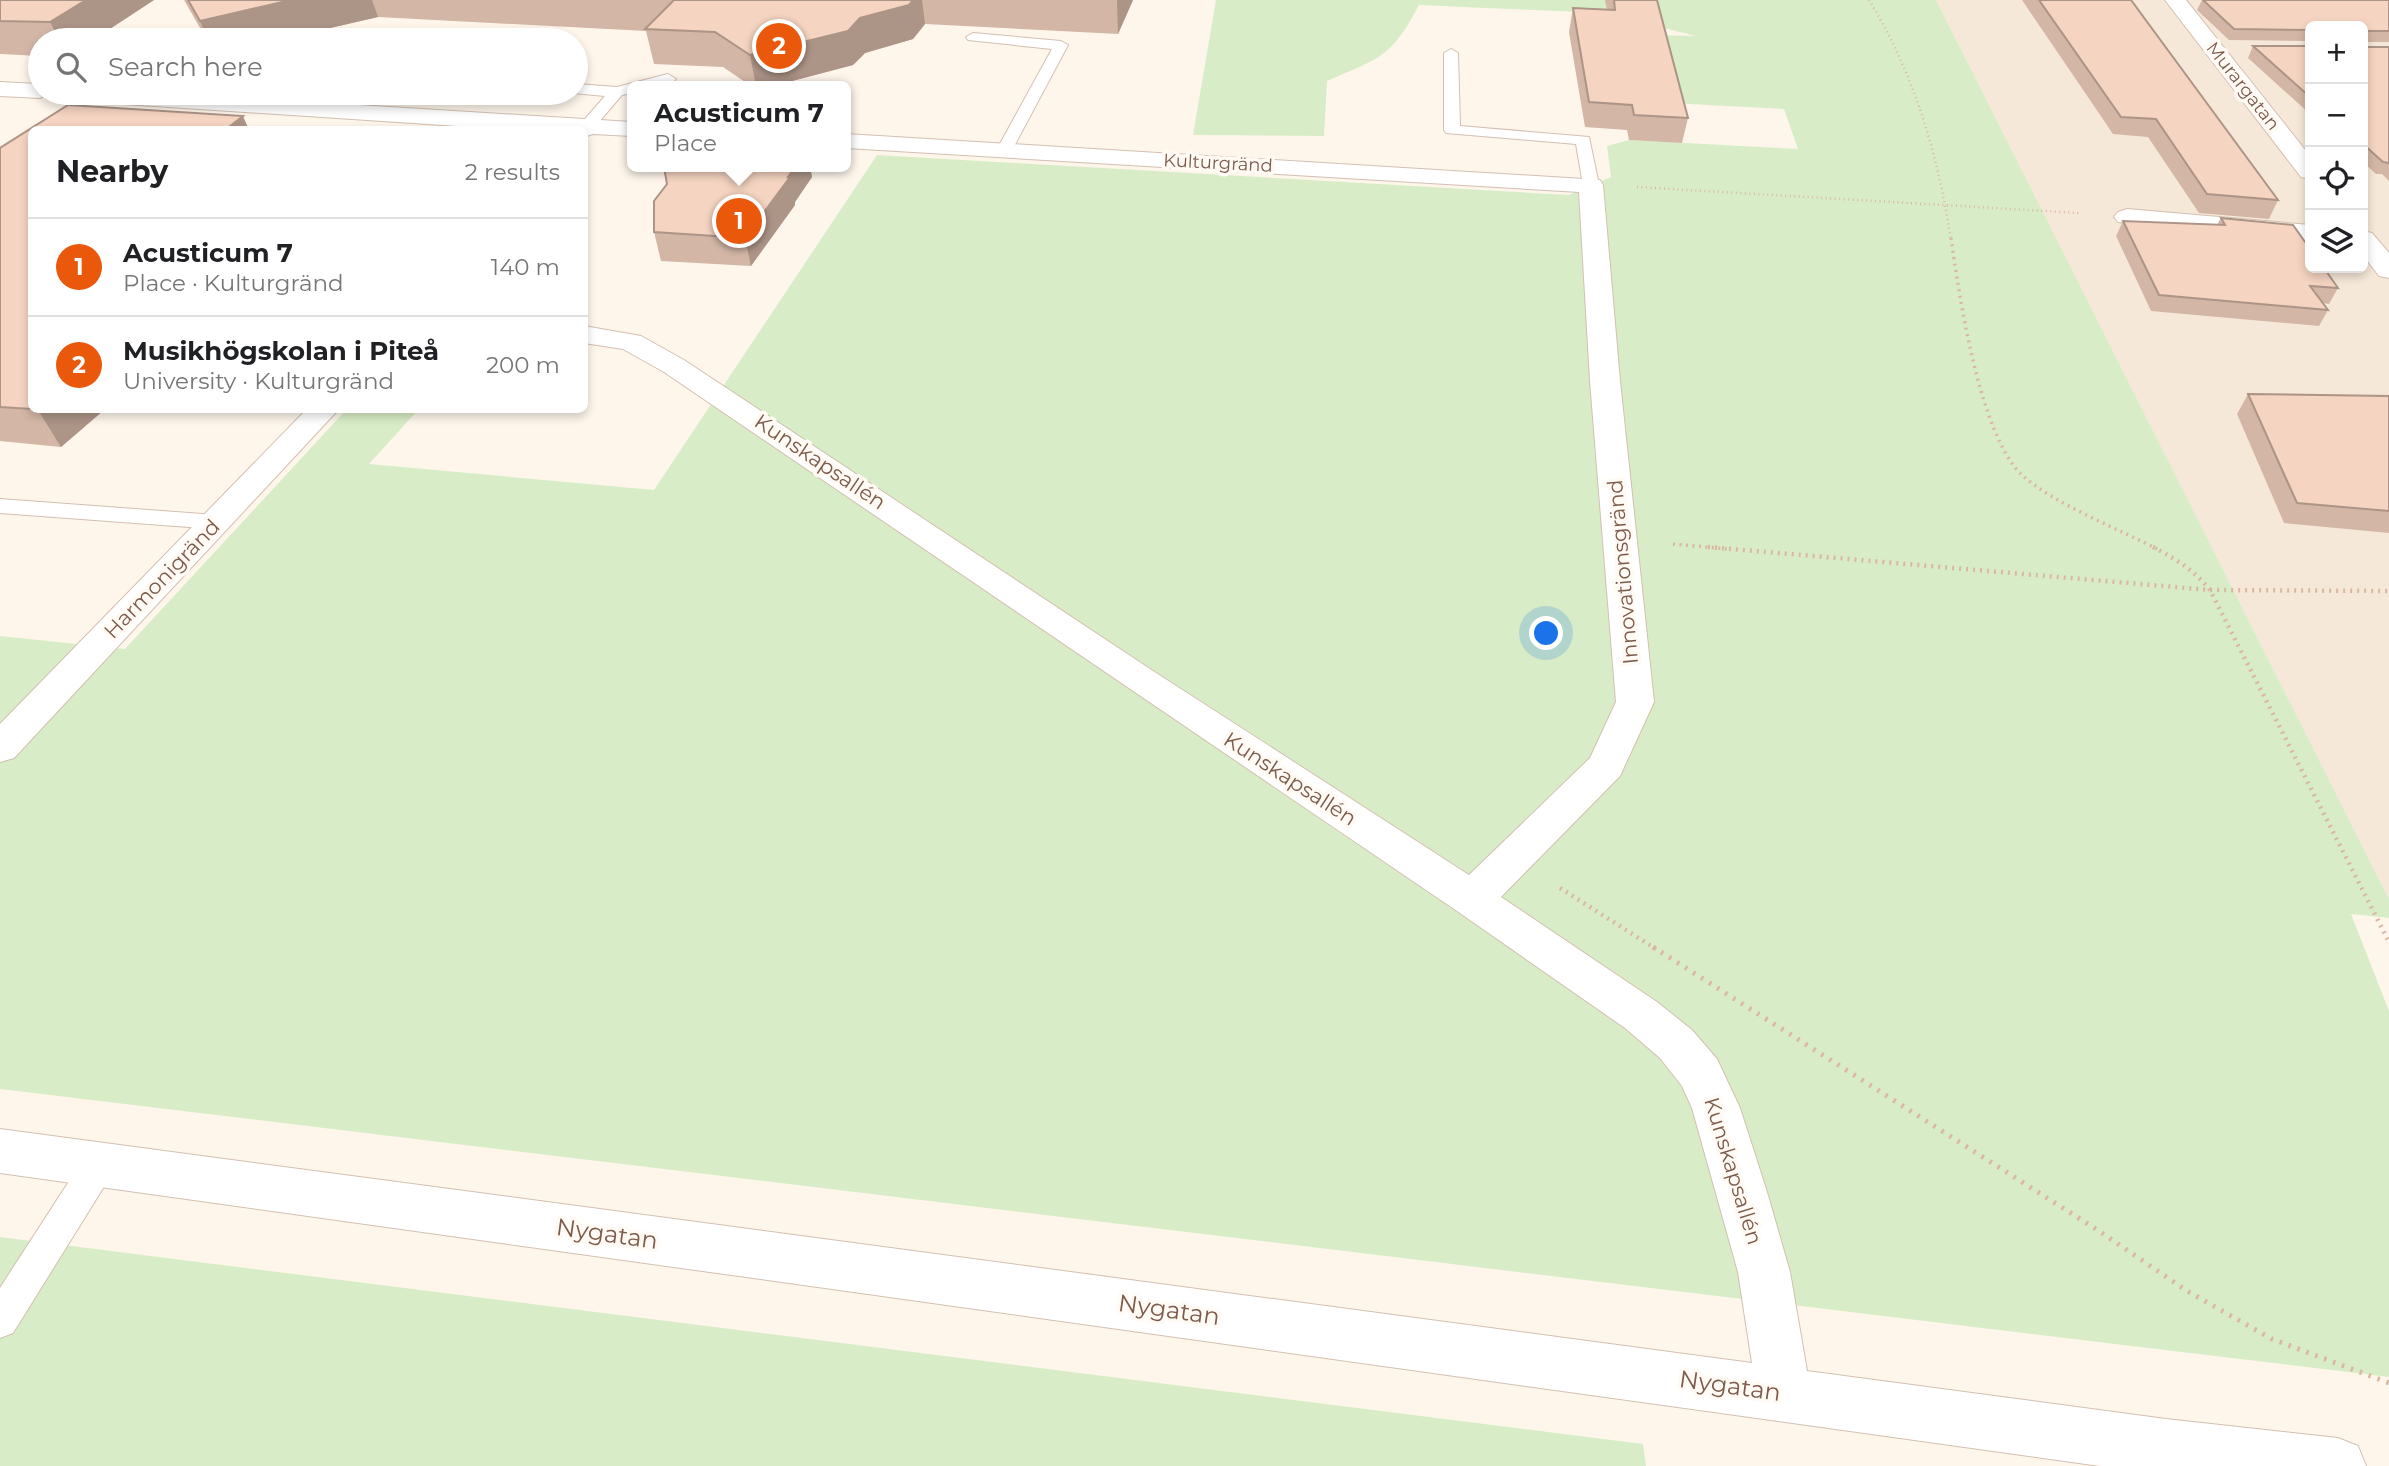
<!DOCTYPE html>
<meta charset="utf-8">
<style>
body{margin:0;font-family:Montserrat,sans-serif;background:#f2f2f2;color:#202124}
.controls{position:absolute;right:21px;top:21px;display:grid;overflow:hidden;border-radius:10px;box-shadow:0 4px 10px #0003}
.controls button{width:63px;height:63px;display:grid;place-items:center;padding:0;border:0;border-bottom:2px solid #e0e0e0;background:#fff;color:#202124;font:35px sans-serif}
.you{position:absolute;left:1547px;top:634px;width:24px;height:24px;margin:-18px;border:5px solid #fff;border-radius:50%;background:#1a73e8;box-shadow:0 0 0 10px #1a73e833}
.badge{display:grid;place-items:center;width:46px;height:46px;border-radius:50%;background:#ea580c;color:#fff;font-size:23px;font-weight:700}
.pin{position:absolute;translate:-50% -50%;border:4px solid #fff;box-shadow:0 2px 7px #0006}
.popup{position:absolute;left:627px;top:81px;width:224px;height:91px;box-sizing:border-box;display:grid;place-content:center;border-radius:10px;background:#fff;filter:drop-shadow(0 2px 5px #0005);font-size:23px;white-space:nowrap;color:#757577}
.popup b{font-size:26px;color:#202124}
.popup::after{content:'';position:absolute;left:50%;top:100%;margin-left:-14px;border:14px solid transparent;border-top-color:#fff}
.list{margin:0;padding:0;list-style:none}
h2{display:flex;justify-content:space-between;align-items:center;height:91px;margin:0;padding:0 28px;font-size:30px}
h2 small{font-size:23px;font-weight:400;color:#757577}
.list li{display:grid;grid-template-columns:46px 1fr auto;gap:21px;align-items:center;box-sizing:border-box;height:98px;padding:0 28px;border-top:2px solid #e0e0e0}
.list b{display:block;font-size:26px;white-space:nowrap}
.list p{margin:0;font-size:23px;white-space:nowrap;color:#757577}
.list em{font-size:23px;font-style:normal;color:#757577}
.icon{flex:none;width:38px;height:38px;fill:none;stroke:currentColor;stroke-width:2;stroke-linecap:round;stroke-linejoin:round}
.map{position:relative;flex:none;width:2389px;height:1466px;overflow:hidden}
.search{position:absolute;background:#fff;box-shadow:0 4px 10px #0003;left:28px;top:28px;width:560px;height:77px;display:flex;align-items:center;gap:18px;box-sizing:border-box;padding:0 24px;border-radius:38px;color:#757577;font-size:26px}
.panel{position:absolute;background:#fff;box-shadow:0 4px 10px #0003;left:28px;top:126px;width:560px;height:287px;border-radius:10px}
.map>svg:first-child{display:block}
</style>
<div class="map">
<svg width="2389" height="1466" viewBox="0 0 2389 1466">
<rect width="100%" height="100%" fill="#fef6eb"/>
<!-- residential -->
<path fill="#f6e8d8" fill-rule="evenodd" d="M1936,0H2389V899L1968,64ZM2310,26H2363V268H2310Z"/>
<!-- green -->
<path fill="#d8edc7" d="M1216,0H1936L2389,899V918L2351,914L2389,1011V1377L0,1089V636L125,649L346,410H418L369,464L654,490L877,155L1569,195L1611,177L1607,146L1629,140L1798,149L1784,109L1670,103L1655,35L1696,36L1602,13L1419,5C1391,58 1380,58 1327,81L1324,136L1193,135Z
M0,1237L1643,1444L1646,1466H0Z"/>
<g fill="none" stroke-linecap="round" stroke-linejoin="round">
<defs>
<path id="service" d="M973,33L1061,41L1068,45L1010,154L1004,156L996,151L1052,49L968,40L966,37Z
M1451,49L1458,53L1460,126L1589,137L1599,185L1597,189H1585L1583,185L1576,144L1446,133L1444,130V53Z
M668,74L676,79L673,82L658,86H632V93L622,95L592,130L586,132L578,127L605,96L573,93H576V84L617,87Z
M0,499L216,515L224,517L227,522L224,527L216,529L0,513Z
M98,1151L110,1155L115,1166L110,1177L13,1333L0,1338V1288L86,1155Z"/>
<path id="minor" d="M2165,0H2186L2310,156V179L2301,177Z
M0,82L40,84V93H50L40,98L0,96Z
M52,93H164L632,122V136L593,134L584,137V130H517L63,100L55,98Z
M846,134L1600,180L1603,185L1620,381L1654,702L1620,776L1501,897L1657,1002L1692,1030L1717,1059L1740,1108L1767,1192L1790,1272L1807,1371L2166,1419L2338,1438L2358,1446L2366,1466H2100L0,1173V1129L1752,1363L1738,1272L1692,1108L1682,1086L1660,1058L1625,1028L1457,911L664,372L623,349L584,343V326L641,336L684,360L1153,671L1469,875L1590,758L1616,702L1590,381L1579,192L846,148Z
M2127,209L2310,225V241L2118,222L2114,217L2118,212Z
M2363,231L2372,233L2389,253V278L2379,276L2363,255Z
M306,410H338L14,758L0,762V724Z"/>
</defs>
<!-- service casing -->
<use href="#service" stroke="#d4bfb1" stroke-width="2"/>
<!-- minor casing -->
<use href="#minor" stroke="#d4bfb1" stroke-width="2"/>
<!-- path-far3 -->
<path stroke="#dbb7a2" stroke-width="2.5" stroke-dasharray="1 3.5" stroke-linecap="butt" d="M1869,0C1914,73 1938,155 1951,240
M1637,187L2079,213"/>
<!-- path-far2 -->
<path stroke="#dbb7a2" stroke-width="3.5" stroke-dasharray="2 4.5" stroke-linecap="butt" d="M1951,238C1959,295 1980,436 2022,475C2054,504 2117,528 2157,549
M1673,544L1728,549"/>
<!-- path-far1 -->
<path stroke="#dbb7a2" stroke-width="4.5" stroke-dasharray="2 5" stroke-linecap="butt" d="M1708,547L2210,590L2389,591
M2153,547C2176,559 2194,570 2210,590L2389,942
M1560,888L1656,949"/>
<!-- path -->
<path stroke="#dbb7a2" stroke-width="5" stroke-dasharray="2.5 7" stroke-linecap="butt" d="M1653,947L2099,1231L2187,1291L2272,1339L2389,1383"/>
<!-- service -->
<use href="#service" fill="#fff" fill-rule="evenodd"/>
<!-- minor -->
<use href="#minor" fill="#fff" fill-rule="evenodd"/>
</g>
<!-- wall -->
<path fill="#d3b6a6" d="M0,0H154L93,40H40V56L0,54Z
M184,0H1133L1118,34L925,24L913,39L865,53L853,65L773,86H751L723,67L654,64L646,31L378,17L278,40H207Z
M1605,0H1657L1688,118L1682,143L1629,140L1627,130L1585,127L1569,32L1573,8L1607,10Z
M2022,0H2131L2278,200L2269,219L2199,213L2148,137L2113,134Z
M2202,0H2389V42H2367V47H2389V181L2382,174H2376L2363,162V26H2310V41L2229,40L2197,10Z
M2253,46H2310V114L2248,58Z
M0,148L32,410H104L61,447L0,441Z
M664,167H810L812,177L795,202V205L751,266L661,261L654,232L667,184Z
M2221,218L2338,288L2329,304L2323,303L2328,310L2319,326L2151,311L2116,236L2123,221L2217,225Z
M2248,394L2389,396V533L2284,523L2237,414Z"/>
<!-- shaded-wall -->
<path fill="#ac9487" d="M86,0H154L93,40H60L50,22Z
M291,0H372L378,17L278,40H208L200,21Z
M913,0H922L925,24L913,39L865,53L853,65L773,86H756L750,55Z
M1117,0H1133L1118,34Z
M243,116L249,130H225Z
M795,167H810L812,177L795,202V205L751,266L745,238Z
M38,410H104L61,447Z"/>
<!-- building -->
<path fill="#f5d4c1" stroke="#ac9487" stroke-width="2" d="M0,0H86L50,22L0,21Z
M188,0H291L200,21Z
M674,0H913L909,5L860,18L848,31L750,55L715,32L645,29Z
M1614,0H1657L1688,118L1634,115L1632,105L1589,102L1573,8L1615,10Z
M2039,0H2131L2278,200L2207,194L2156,119L2121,117Z
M2203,0H2389V31H2367V47H2389V163L2383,162L2363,144V26H2310V30L2234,29Z
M2253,46H2310V97Z
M68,105L243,116L225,130H32V409L0,407V148Z
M664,167H795L788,177H790L745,238L654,232V201L667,184Z
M2221,218L2293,225L2310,249V268H2324L2338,288L2310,286L2328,310L2159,295L2123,221L2225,225Z
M2248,394L2389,396V511L2297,503Z"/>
<g text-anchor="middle" stroke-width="7" stroke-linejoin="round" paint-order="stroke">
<!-- far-street labels -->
<g font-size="18" fill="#7c5b4b" stroke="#fffaf3">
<text transform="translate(2243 86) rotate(52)" y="6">Murargatan</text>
<text transform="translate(1218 163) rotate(3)" y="6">Kulturgränd</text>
</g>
<!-- street labels -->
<g font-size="21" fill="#7c5b4b" stroke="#fffaf3">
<text transform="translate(820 462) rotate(34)" y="7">Kunskapsallén</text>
<text transform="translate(1623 572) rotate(-95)" y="7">Innovationsgränd</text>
<text transform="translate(162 579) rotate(-46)" y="7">Harmonigränd</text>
<text transform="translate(1290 779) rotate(33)" y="7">Kunskapsallén</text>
<text transform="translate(1733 1171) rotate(73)" y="7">Kunskapsallén</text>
</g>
<!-- near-street labels -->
<g font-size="24" fill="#7c5b4b" stroke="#fffaf3">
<text transform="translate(607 1234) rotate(8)" y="8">Nygatan</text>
<text transform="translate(1169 1310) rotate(8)" y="8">Nygatan</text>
<text transform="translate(1730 1386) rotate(8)" y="8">Nygatan</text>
</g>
</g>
</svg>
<div class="controls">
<button>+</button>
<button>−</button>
<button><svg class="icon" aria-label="locate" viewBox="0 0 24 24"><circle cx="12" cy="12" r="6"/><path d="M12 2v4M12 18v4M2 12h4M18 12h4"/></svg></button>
<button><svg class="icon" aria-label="layers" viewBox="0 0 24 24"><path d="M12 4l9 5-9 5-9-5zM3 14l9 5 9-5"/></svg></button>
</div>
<div class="you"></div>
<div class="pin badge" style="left:739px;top:221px">1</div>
<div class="popup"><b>Acusticum 7</b>Place</div>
<div class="pin badge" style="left:779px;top:46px">2</div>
<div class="search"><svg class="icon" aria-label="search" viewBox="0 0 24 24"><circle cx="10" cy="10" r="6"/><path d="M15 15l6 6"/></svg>Search here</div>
<section class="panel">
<h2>Nearby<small>2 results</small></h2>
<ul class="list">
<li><span class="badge">1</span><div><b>Acusticum 7</b><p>Place · Kulturgränd</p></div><em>140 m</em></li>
<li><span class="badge">2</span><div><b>Musikhögskolan i Piteå</b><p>University · Kulturgränd</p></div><em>200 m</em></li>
</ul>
</section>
</div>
